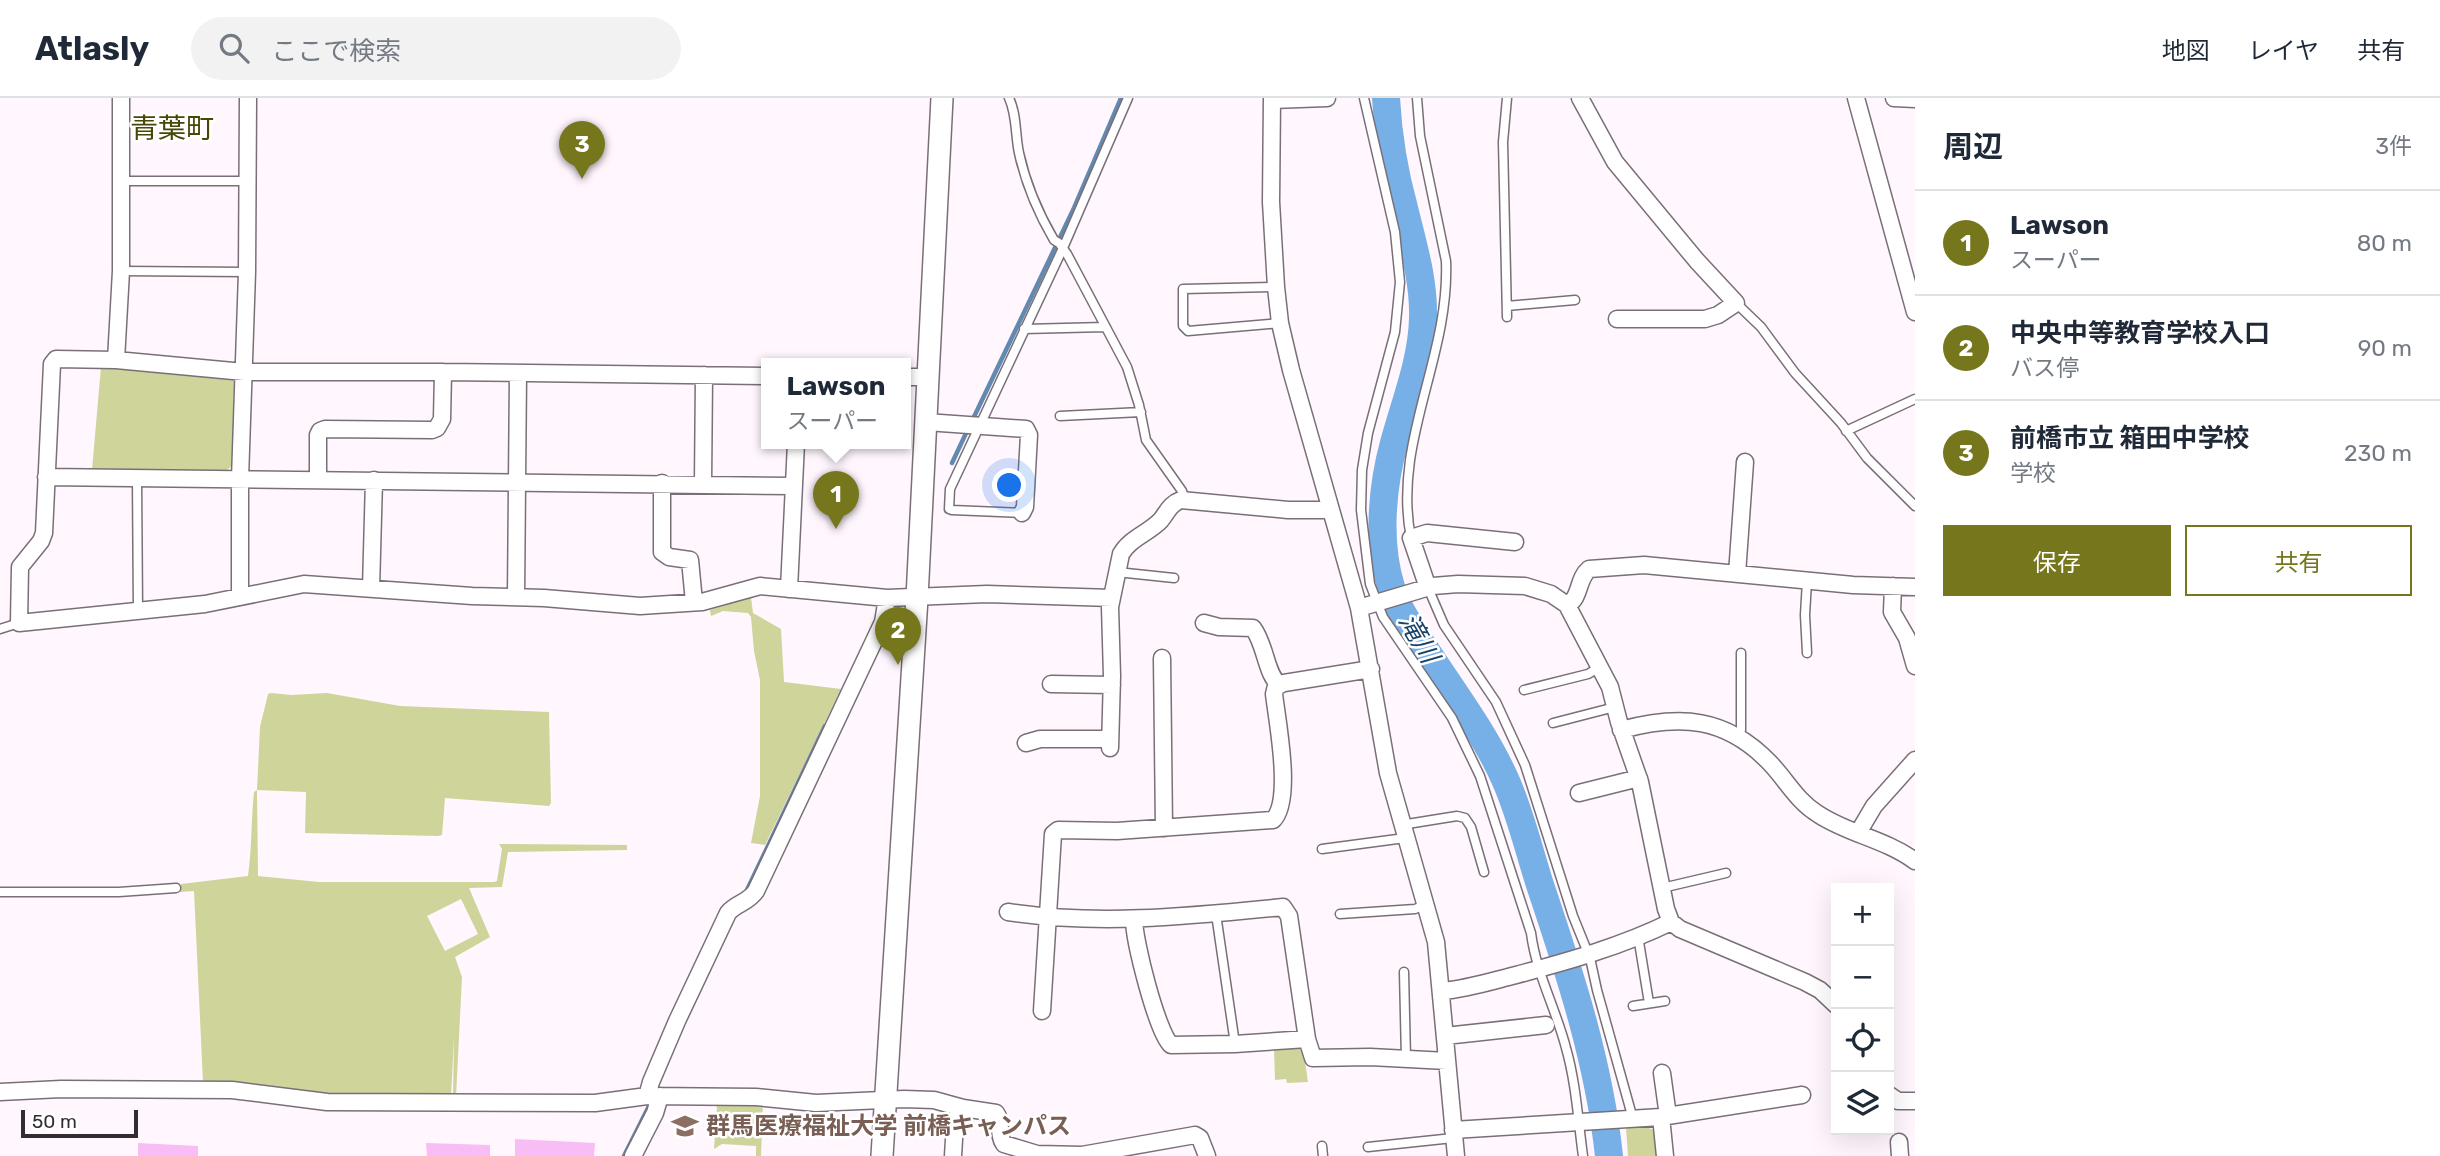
<!DOCTYPE html>
<html lang="ja">
<meta charset="utf-8">
<style>
body{margin:0;font-family:Rubik,"Noto Sans JP",sans-serif;background:#f2f2f3;color:#1f2937}
.controls{position:absolute;right:21px;bottom:21px;display:grid;overflow:hidden;border-radius:0px;box-shadow:0 7px 28px #0002}
.controls button{width:63px;height:63px;display:grid;place-items:center;padding:0;border:0;border-bottom:2px solid #e0e1e3;background:#fff;color:#1f2937;font:35px sans-serif}
.scale{position:absolute;left:21px;bottom:18px;width:117px;box-sizing:border-box;padding-left:7px;border:4px solid #312d31;border-top:0;font-size:19px;line-height:24px;white-space:nowrap;color:#312d31;-webkit-text-stroke:5px #fff;paint-order:stroke}
.you{position:absolute;left:1010px;top:388px;width:24px;height:24px;margin:-18px;border:5px solid #fff;border-radius:50%;background:#1a73e8;box-shadow:0 0 0 10px #1a73e833}
.badge{display:grid;place-items:center;width:46px;height:46px;border-radius:50%;background:#76761d;color:#fff;font-size:23px;font-weight:700}
.pin{position:absolute;translate:-50% -58px;filter:drop-shadow(0 2px 4px #0008)}
.pin::after{content:'';position:absolute;top:37px;width:24px;height:21px;background:inherit;clip-path:polygon(0 0,100% 0,50% 100%)}
.popup{position:absolute;left:761px;top:260px;width:150px;height:91px;box-sizing:border-box;display:grid;place-content:center;border-radius:0px;background:#fff;filter:drop-shadow(0 2px 5px #0005);font-size:23px;white-space:nowrap;color:#747a83}
.popup b{font-size:26px;color:#1f2937}
.popup::after{content:'';position:absolute;left:50%;top:100%;margin-left:-14px;border:14px solid transparent;border-top-color:#fff}
.list{margin:0;padding:0;list-style:none}
h2{display:flex;justify-content:space-between;align-items:center;height:91px;margin:0;padding:0 28px;font-size:30px}
h2 small{font-size:23px;font-weight:400;color:#747a83}
.list li{display:grid;grid-template-columns:46px 1fr auto;gap:21px;align-items:center;box-sizing:border-box;height:105px;padding:0 28px;border-top:2px solid #e0e1e3}
.list b{display:block;font-size:26px;white-space:nowrap}
.list p{margin:0;font-size:23px;white-space:nowrap;color:#747a83}
.list em{font-size:23px;font-style:normal;color:#747a83}
.actions{display:flex;gap:14px;padding:21px 28px}
.actions a{flex:1;padding:16px 0;border:2px solid #76761d;border-radius:0px;text-align:center;font-size:24px;color:#76761d}
.actions .main{background:#76761d;color:#fff}
.icon{flex:none;width:38px;height:38px;fill:none;stroke:currentColor;stroke-width:2;stroke-linecap:round;stroke-linejoin:round}
.map{position:relative;flex:none;width:1915px;height:1058px;overflow:hidden}
header{display:flex;align-items:center;gap:42px;box-sizing:border-box;height:98px;padding:0 35px;background:#fff;border-bottom:2px solid #e0e1e3}
header strong{font-size:33px}
nav{display:flex;gap:38px;margin-inline-start:auto;font-size:24px}
.search{width:490px;height:63px;background:#f2f2f3;display:flex;align-items:center;gap:18px;box-sizing:border-box;padding:0 24px;border-radius:38px;color:#747a83;font-size:26px}
main{display:flex}
aside{flex:1;background:#fff}
.map>svg:first-child{display:block}
</style>
<header>
<strong>Atlasly</strong>
<div class="search"><svg class="icon" aria-label="search" viewBox="0 0 24 24"><circle cx="10" cy="10" r="6"/><path d="M15 15l6 6"/></svg>ここで検索</div>
<nav><a>地図</a><a>レイヤ</a><a>共有</a></nav>
</header>
<main>
<div class="map">
<svg width="1915" height="1058" viewBox="0 0 1915 1058">
<rect width="100%" height="100%" fill="#fff6fe"/>
<!-- green -->
<path fill="#ced49a" fill-rule="evenodd" d="M101,269L229,277L234,283L233,367L226,373L92,372Z
M751,499L753,515L781,531L784,584L841,591L765,747L751,745L760,698V582L754,553L751,519L748,515L723,513L711,518L710,512Z
M271,595L291,597L327,595L400,608L549,614L551,705L549,708L445,700L442,737L438,738L305,735L306,694L257,692L258,778L319,784H494L497,783L502,751L499,746L627,747V752L508,754L502,789L469,790L490,839L455,859L462,879L456,999H453L454,938L451,999L325,998L203,984L194,793L180,794L181,786L248,778C252,750 251,723 254,694L257,692L260,629L268,596ZM461,801L478,836L445,853L427,818Z
M1298,949L1304,956L1308,984L1287,985L1286,981L1275,982L1274,951Z
M714,1004L763,1005L761,1058H756V1048L722,1046L714,1051L717,1009Z
M1644,1028L1656,1033L1659,1058H1628L1626,1030Z"/>
<g fill="none" stroke-linecap="round" stroke-linejoin="round">
<!-- stream -->
<path stroke="#6289b0" stroke-width="4.5" d="M972,323L1074,110L1121,0
M952,365L968,331
M746,794L825,628
M624,1058L650,1006"/>
<!-- river -->
<path stroke="#77b0e7" stroke-width="28" d="M1386,0C1388,37 1394,74 1404,110C1413,147 1424,182 1423,220C1422,263 1405,304 1394,345C1382,389 1377,444 1391,489C1397,510 1411,529 1423,548C1451,591 1484,634 1505,681C1520,714 1529,753 1540,787C1570,876 1599,964 1609,1058"/>
</g>
<!-- building -->
<path fill="#f9bdf5" d="M515,1041L595,1045L594,1058H515Z
M138,1045L198,1048V1058H138Z
M426,1045L490,1047V1058H427Z"/>
<g fill="none" stroke-linecap="round" stroke-linejoin="round">
<defs>
<path id="service" d="M1009,0C1017,17 1015,36 1019,55C1026,87 1037,113 1054,142L1059,145L1067,156L1127,269L1139,307L1146,342L1182,393L1185,402
M1364,0L1395,134L1400,184L1395,234L1368,335L1362,372L1361,412L1370,486L1383,519L1452,620L1480,678L1531,835C1536,875 1556,911 1566,950C1576,985 1578,1022 1583,1058
M121,83H247
M121,173L247,174
M1276,189L1183,191V228L1188,233L1280,225
M1736,205L1761,229L1795,275L1841,325L1867,360L1915,408
M1507,208L1575,202
M1507,219L1503,44L1507,0
M1024,231L1105,229
M1060,318L1141,314
M1846,333L1915,301
M137,380L138,514
M1022,415L952,412L949,411L950,391L1063,150L1128,0
M1411,440C1392,344 1450,260 1446,163L1420,38L1417,0
M1117,474L1174,480
M1807,483L1805,517L1807,555
M1428,490L1444,527L1496,604L1525,667L1573,818L1590,860L1597,892L1633,1021
M0,531L19,525
M1524,592L1588,576L1600,569
M1553,625L1615,609
M1738,639L1741,632V555
M1401,727L1457,718L1465,720L1471,729L1484,774
M1322,751L1405,740
M1662,790L1726,775
M0,794H119L176,790
M1216,816L1235,946
M1340,816L1415,811L1425,807
M1638,838L1649,905
M1404,874L1406,961
M1633,908L1665,903
M1322,1048L1323,1058
M1368,1049L1453,1040"/>
<path id="minor" d="M1272,0L1271,104L1276,189L1280,225L1291,272L1359,510L1388,675L1436,844L1456,1058
M1580,0L1615,64L1697,163L1736,205L1718,217L1705,221H1617
M1856,0L1915,214
M1894,0L1915,1
M1272,2L1327,0
M116,262L121,173V0
M766,278L443,274H244L116,262L56,261L52,266L44,435L41,443L20,469L19,525L205,506L304,486L472,498L544,500L640,508L702,504L760,488L887,500L987,496L1112,500
M906,279H928
M926,324L1026,331L1029,337L1025,409L1022,415
M46,379L793,388
M318,381V337L320,333L325,331L432,332L437,330L442,321L443,274
M662,385V454L669,459L690,462L694,504
M703,386L704,277
M1737,476L1745,364
M1893,488L1892,514L1907,540L1915,568
M1428,490L1411,440L1427,435L1515,444
M371,491L374,382
M789,491L796,345
M240,499V381L247,174L248,0
M516,499L518,275
M1567,507C1581,500 1577,481 1589,471L1644,467L1853,487L1915,489
M1359,510L1433,488L1458,486L1525,488L1551,496L1567,507L1610,589L1619,624L1640,684L1666,811L1671,824L1680,831L1805,884L1820,892L1836,907
M1204,525L1219,529L1253,530C1266,547 1266,578 1280,587
M1162,560L1164,730
M1051,586L1112,587
M1621,632C1680,616 1726,619 1770,665C1787,683 1797,703 1818,716C1848,736 1885,741 1915,763
M1026,645L1040,641H1110
M1110,650L1112,578L1110,509L1121,456C1130,440 1149,435 1161,422C1168,413 1170,406 1181,402L1288,412H1331
M1579,695L1639,680
M1858,735L1874,708L1915,662
M1008,814C1099,828 1191,818 1283,809L1289,818L1307,941L1313,960L1370,959L1447,963
M1134,821C1134,843 1157,934 1171,947L1235,946L1307,941
M1442,893C1467,891 1492,883 1516,877C1569,863 1622,848 1671,824
M1042,913L1053,736L1058,732L1117,733L1273,722C1293,703 1277,622 1274,596L1276,588L1284,585L1371,571
M1445,938L1546,927
M1662,975L1668,1018
M0,994L61,991L232,992L327,1004L595,1005L647,998L756,999L816,1005L904,1001L934,1002L963,1010L996,1015C1003,1024 997,1037 1004,1046L1037,1056L1082,1057L1195,1037L1200,1040L1207,1058
M1889,997L1898,1003H1915
M647,998L651,984L677,923L728,815C736,805 748,805 756,793L883,524L887,500
M1661,1019L1802,997
M1453,1032L1661,1019L1665,1058
M1899,1044L1900,1058
M633,1058L655,1015L660,998
M953,1058L956,1009"/>
<path id="tertiary" d="M882,1058L917,500L942,0"/>
</defs>
<!-- service casing -->
<use href="#service" stroke="#796f78" stroke-width="11"/>
<!-- minor casing -->
<use href="#minor" stroke="#796f78" stroke-width="19"/>
<!-- tertiary casing -->
<use href="#tertiary" stroke="#796f78" stroke-width="24"/>
<!-- service -->
<use href="#service" stroke="#fff" stroke-width="8"/>
<!-- minor -->
<use href="#minor" stroke="#fff" stroke-width="16"/>
<!-- tertiary -->
<use href="#tertiary" stroke="#fff" stroke-width="21"/>
</g>
<!-- icons -->
<defs>
<symbol id="university-bare" viewBox="-9 -9 18 18"><path d="M0-5L7-2L0 1L-7-2ZM-4 1L0 2.5L4 1V4Q0 6-4 4Z" fill="#8d6e63" stroke="#fff" stroke-width="2.5" paint-order="stroke"/></symbol>
</defs>
<g fill-rule="evenodd">
<use href="#university-bare" x="666" y="1009" width="38" height="38"/>
</g>
<g text-anchor="middle" stroke-width="5" stroke-linejoin="round" paint-order="stroke">
<!-- education labels -->
<g font-size="24" font-weight="bold" fill="#785e54" stroke="#fff" text-anchor="start">
<text x="706" y="1036">群馬医療福祉大学 前橋キャンパス</text>
</g>
<!-- water labels -->
<g font-size="26" font-style="italic" fill="#194367" stroke="#fff">
<text transform="translate(1419 540) rotate(60)" y="9">滝川</text>
</g>
<!-- quarter labels -->
<g font-size="28" fill="#474707" stroke="#fff">
<text x="172" y="40">青葉町</text>
</g>
</g>
</svg>
<div class="controls">
<button>+</button>
<button>−</button>
<button><svg class="icon" aria-label="locate" viewBox="0 0 24 24"><circle cx="12" cy="12" r="6"/><path d="M12 2v4M12 18v4M2 12h4M18 12h4"/></svg></button>
<button><svg class="icon" aria-label="layers" viewBox="0 0 24 24"><path d="M12 4l9 5-9 5-9-5zM3 14l9 5 9-5"/></svg></button>
</div>
<div class="scale">50 m</div>
<div class="you"></div>
<div class="pin badge" style="left:836px;top:431px">1</div>
<div class="popup"><b>Lawson</b>スーパー</div>
<div class="pin badge" style="left:898px;top:567px">2</div>
<div class="pin badge" style="left:582px;top:81px">3</div>
</div>
<aside>
<h2>周辺<small>3件</small></h2>
<ul class="list">
<li><span class="badge">1</span><div><b>Lawson</b><p>スーパー</p></div><em>80 m</em></li>
<li><span class="badge">2</span><div><b>中央中等教育学校入口</b><p>バス停</p></div><em>90 m</em></li>
<li><span class="badge">3</span><div><b>前橋市立 箱田中学校</b><p>学校</p></div><em>230 m</em></li>
</ul>
<div class="actions"><a class="main">保存</a><a>共有</a></div>
</aside>
</main>
